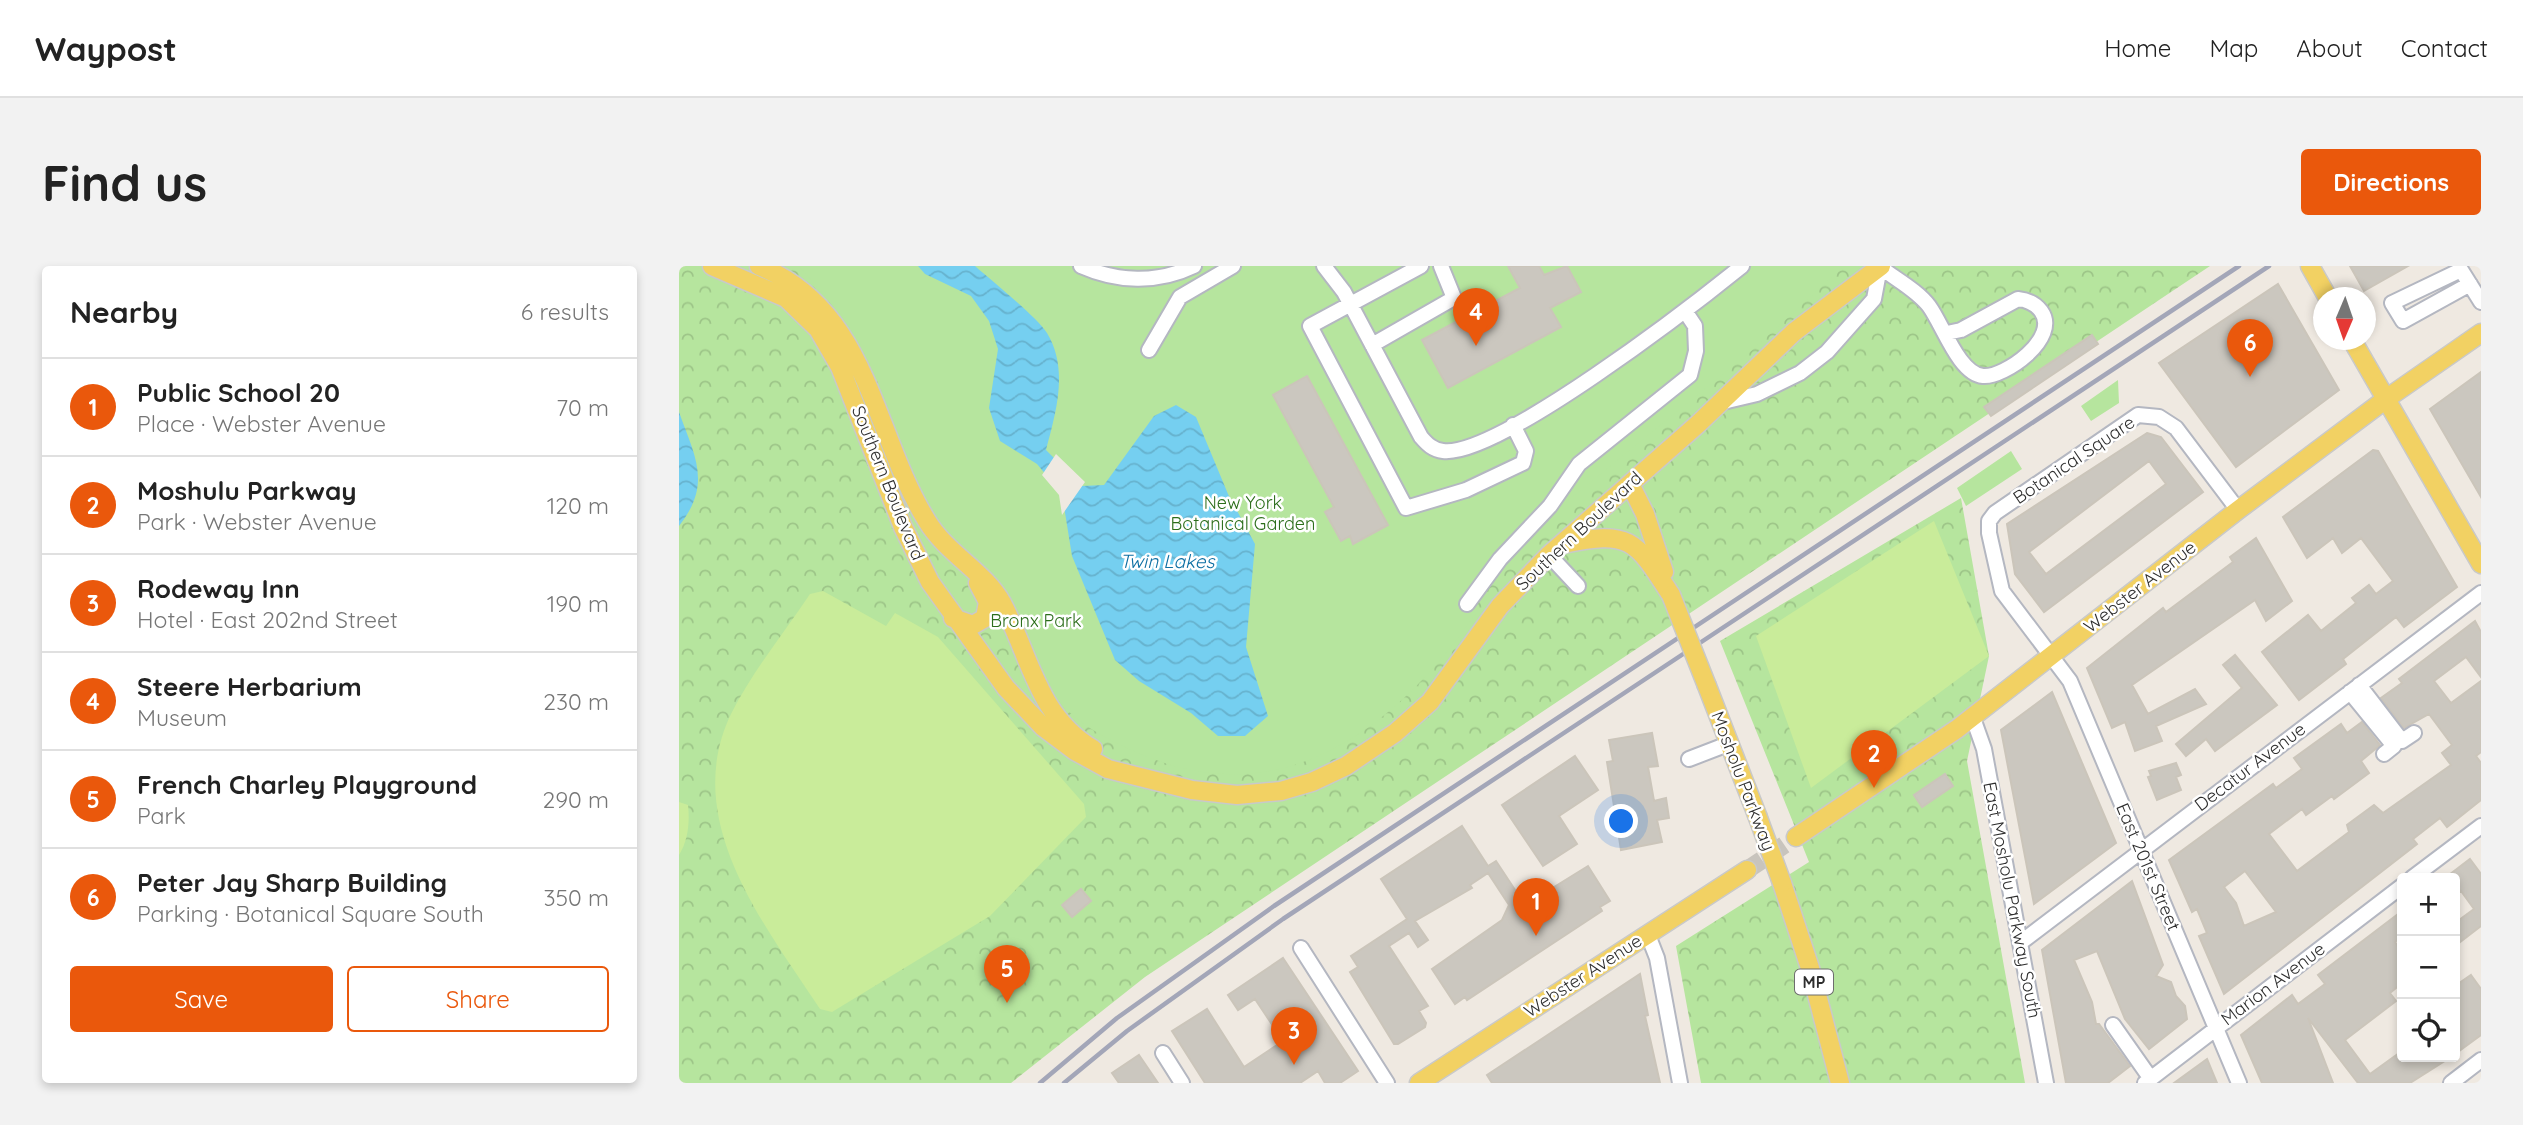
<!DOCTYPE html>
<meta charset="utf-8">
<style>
body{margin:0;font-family:Quicksand,sans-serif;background:#f2f2f2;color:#222}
.controls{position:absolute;right:21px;bottom:21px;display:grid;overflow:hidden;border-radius:7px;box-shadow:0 4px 10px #0003}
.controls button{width:63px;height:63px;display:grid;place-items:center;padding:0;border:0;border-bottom:2px solid #e0e0e0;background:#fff;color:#222;font:35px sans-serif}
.compass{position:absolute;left:1634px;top:21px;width:63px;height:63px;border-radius:50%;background:#fff;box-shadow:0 4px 10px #0003;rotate:182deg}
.you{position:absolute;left:943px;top:556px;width:24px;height:24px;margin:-18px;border:5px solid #fff;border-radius:50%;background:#1a73e8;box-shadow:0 0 0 10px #1a73e833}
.badge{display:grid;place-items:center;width:46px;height:46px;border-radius:50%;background:#ea580c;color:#fff;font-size:23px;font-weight:700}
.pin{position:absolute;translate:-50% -58px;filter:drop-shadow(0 2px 4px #0008)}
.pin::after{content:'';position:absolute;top:37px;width:24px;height:21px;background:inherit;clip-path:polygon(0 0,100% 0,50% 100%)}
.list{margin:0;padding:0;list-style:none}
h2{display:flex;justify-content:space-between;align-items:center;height:91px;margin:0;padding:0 28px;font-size:30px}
h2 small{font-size:23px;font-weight:400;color:#767676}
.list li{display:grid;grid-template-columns:46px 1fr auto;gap:21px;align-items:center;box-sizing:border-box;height:98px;padding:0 28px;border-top:2px solid #e0e0e0}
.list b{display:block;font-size:26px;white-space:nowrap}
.list p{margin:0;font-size:23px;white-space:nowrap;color:#767676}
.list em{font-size:23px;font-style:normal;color:#767676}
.actions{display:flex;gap:14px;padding:21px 28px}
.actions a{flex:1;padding:16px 0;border:2px solid #ea580c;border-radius:7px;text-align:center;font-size:24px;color:#ea580c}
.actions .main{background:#ea580c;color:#fff}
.icon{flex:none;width:38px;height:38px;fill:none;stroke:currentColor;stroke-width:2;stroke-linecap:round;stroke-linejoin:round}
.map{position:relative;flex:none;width:1802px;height:817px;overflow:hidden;border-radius:7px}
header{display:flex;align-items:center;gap:42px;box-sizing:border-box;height:98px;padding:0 35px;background:#fff;border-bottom:2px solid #e0e0e0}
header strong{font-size:33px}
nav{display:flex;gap:38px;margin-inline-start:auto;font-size:24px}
.intro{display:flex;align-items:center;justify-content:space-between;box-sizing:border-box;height:168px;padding:0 42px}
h1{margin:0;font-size:49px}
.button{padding:18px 32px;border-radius:7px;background:#ea580c;color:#fff;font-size:24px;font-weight:700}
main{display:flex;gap:42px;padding:0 42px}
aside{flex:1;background:#fff;border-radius:7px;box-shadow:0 4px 10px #0003}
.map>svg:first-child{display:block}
</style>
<header>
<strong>Waypost</strong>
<nav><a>Home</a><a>Map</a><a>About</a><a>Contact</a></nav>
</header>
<div class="intro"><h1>Find us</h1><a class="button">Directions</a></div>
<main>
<aside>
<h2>Nearby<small>6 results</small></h2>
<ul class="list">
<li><span class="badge">1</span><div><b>Public School 20</b><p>Place · Webster Avenue</p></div><em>70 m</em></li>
<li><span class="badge">2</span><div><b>Moshulu Parkway</b><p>Park · Webster Avenue</p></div><em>120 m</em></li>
<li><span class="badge">3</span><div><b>Rodeway Inn</b><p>Hotel · East 202nd Street</p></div><em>190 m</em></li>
<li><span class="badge">4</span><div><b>Steere Herbarium</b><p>Museum</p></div><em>230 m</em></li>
<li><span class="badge">5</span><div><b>French Charley Playground</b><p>Park</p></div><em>290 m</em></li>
<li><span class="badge">6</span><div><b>Peter Jay Sharp Building</b><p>Parking · Botanical Square South</p></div><em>350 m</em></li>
</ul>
<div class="actions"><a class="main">Save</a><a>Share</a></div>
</aside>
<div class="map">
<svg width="1802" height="817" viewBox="0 0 1802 817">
<defs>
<pattern id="park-crowns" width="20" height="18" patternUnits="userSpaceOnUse" patternTransform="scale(1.75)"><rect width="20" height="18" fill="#b6e59e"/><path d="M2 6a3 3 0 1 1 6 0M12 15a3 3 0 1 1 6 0" fill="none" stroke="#9dc588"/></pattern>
<pattern id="water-waves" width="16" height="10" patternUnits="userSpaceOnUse" patternTransform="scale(1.75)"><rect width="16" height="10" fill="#75cff0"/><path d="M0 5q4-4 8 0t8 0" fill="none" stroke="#66b2ce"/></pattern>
</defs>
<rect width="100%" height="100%" fill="#efe9e1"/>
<!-- park -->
<path fill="url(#park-crowns)" d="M0,0H1531L466,711L332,817H0Z
M1282,232L1310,390L1288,495L1346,817H1022L997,680L1130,596L1041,375Z"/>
<!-- garden -->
<path fill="#b6e59e" d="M120,0H1165L1071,86L886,237L842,278L793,343L797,347C719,460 606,549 464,489C437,477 409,465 387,443C353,410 351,360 323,323C301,294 262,268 246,236C223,194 213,146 193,103C175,65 148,32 120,0Z
M1439,114L1440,137L1412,155L1402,140Z
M1332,185L1343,203L1287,240L1278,222Z"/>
<!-- pitch -->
<path fill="#c9ec9a" d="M1255,255L1310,390L1132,522L1077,370Z
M144,325L207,360L216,347L259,371L405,538L407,551L311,650L153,746L141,743C85,658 1,554 52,448C73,406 105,367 131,328Z
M0,536L9,539C11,556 9,575 0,589Z"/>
<!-- water -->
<path fill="url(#water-waves)" d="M239,0H296C313,15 358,51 368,67C390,103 377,146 367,184L403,220L425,219L475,150L497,139L517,151L549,228L576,278L567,381L589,450L566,470H539L512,447L460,415L436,394L393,290L383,228L358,198L321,175L310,142L319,83L310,55L292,30L246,8Z
M0,146C15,189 34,217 0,260Z"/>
<!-- pier -->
<path fill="#efe9e1" d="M377,188L406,216L383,249L380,229L363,209Z"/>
<!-- building -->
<path fill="#cbc7bf" stroke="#cbc5ba" stroke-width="2" fill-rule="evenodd" d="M829,0H860L865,9L888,0L902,26L871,42L882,61L769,122L743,74L841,22Z
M1671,0H1729L1685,25Z
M1599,18L1660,124L1557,201L1480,97Z
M1413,69L1419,78L1312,150L1305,141Z
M1802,106V231L1751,143Z
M628,110L709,259L674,278L671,270L662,275L646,246L655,241L594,129Z
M1468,167L1482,171L1524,226L1365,346L1336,308L1328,258ZM1470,195L1487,218L1367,308L1350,286Z
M1694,184L1699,185L1778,321L1725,361L1717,351L1664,393L1667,398L1620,434L1583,386L1629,349L1642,365L1677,337L1673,332L1690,319L1697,328L1714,315L1682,272L1663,287L1654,272L1628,292L1604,251Z
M1577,272L1613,335L1587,355L1576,334L1453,419L1469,448L1516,423L1527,438L1477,460L1483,475L1456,485L1446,456L1433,462L1408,402L1484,342L1487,346L1554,296L1551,291Z
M1796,355L1802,366V411L1787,391L1755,415L1772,437L1802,415V486L1797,490L1802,497V534L1768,561L1761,552L1734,573L1738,578L1545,728L1520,670L1528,667L1518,643L1513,646L1490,594L1576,531L1594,518L1597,522L1623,503L1615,492L1662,458L1668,467L1683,456L1701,479L1682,495L1690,507L1655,533L1653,530L1627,549L1623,543L1590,568L1618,605L1670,566L1668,559L1695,539L1704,547L1772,499L1763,487L1773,479L1750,448L1725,462L1702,432L1723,417L1720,413ZM1566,605L1597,646L1565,660L1557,637L1545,621Z
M1556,389L1598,439L1536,485L1527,473L1507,490L1497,478L1563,422L1544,399Z
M1373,426L1437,577L1355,638L1322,464Z
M973,467L979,500L969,501L975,535L987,532L990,552L978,554L983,576L942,584L928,496L934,495L930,474Z
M896,490L919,524L880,550L898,578L864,600L823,539Z
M1497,497L1502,509L1497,511L1502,524L1478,534L1469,511L1472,510L1470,505Z
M1266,508L1274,520L1243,541L1235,529Z
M783,560L809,600L817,595L846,639L909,600L931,635L921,641L923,645L788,734L786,731L776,738L753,703L823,654L830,639L809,607L791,619L793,622L736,655L749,674L739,681L730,667L710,680L749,740L740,745L747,757L746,761L719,778H715L671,706L679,701L672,690L728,653L702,613Z
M1791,593L1802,608V660L1776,680V657L1795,643L1782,625L1776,629V612H1766Z
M1453,615L1484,699L1477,710L1492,716L1497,730L1506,740L1508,753L1470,783L1446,753L1418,685L1395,694L1413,736L1417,758H1420L1451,800L1429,817H1387L1363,684Z
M402,623L412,635L393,651L383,639Z
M1723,645V670L1716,676L1723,686V717L1711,727L1717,735L1666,774L1691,808L1723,785V791H1772L1731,817H1679L1629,752L1654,817H1583L1562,769L1613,729L1619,738L1646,718L1639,709Z
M604,692L679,805L661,817H646L639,805L621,817H526L493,765L528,743L565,801L604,775L576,733L559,744L549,729Z
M961,708L969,749L966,750L981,817H813L808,809Z
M1792,709L1802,723V769L1776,788V720Z
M460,789L479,817H440L433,807Z
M1528,793L1538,817H1495Z"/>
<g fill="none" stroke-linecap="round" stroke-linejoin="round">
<!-- major-tunnel -->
<path stroke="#c8c4bd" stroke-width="18" stroke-dasharray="18 9" stroke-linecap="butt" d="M1068,604L1117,571"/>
<defs>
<path id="minor" d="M402,0C438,16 478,18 515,0
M645,0L665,26L742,171C748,178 754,184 764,185C818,192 1016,38 1063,0
M742,0L631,60L727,242L787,224L844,197L847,185L834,159
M1200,0C1216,13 1238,24 1250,40C1264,59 1280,108 1304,110C1325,112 1382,72 1362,45C1356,37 1349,34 1339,33L1282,64L1268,67
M1791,18L1724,55L1713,37L1782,4L1802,36
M693,79L775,32L762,0
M470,84L501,31L554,0
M1044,136L1078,128L1121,107L1148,86L1195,33L1201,1
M1559,244L1497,162L1480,151L1459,149L1316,247L1310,255V267L1323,325L1391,415L1560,817
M870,289L899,320
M788,338L821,293L871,240L900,198L1011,109L1017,85L1016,60L1006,45
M1680,419L1723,475L1735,467
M1671,426L1715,480L1705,488
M1294,452L1305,483L1367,817
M1010,493L1049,478
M1733,612L1802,560
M969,669L978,692L1001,817
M1341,677L1802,327
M622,682L708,817
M1434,759L1472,813
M484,787L503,817
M1466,817L1723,620
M1772,817L1802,794"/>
<path id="major" d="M33,0L107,32L139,63L161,101L224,261L251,316L327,422L364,461L396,485L429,503L513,524L558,529L602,525L633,516L667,500L716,467L751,436L821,340L870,289L1019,158L1115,66L1202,0
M80,0C190,44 193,166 248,255C268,288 305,305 323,337C351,389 358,450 414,483
M1631,0L1649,32
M1673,74L1802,298
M951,218L966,248L985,306
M884,278C951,264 956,273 992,329
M274,352L294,359L306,352L309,336L299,317
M1028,420L1078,549
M1117,571L1278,463L1559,244L1707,133L1802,67
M1103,617L1131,702L1161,817
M740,817L1068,604"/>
</defs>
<!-- minor casing -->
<use href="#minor" stroke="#b4b7c1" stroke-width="18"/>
<!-- major casing -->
<use href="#major" stroke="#c9c9c9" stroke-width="21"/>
<!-- minor -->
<use href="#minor" stroke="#fff" stroke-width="14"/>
<!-- major -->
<use href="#major" stroke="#f2d163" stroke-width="18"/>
<!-- rail -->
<path stroke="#a3a6b8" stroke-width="4.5" d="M361,817L438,752L595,640L1560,0
M385,817L448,765L604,653L1590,0"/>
<defs>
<path id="major-bridge" d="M992,329L1028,420
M1078,549L1103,617"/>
</defs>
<!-- major-bridge casing -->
<use href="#major-bridge" stroke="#c9c9c9" stroke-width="21" stroke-linecap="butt"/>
<!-- major-bridge -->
<use href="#major-bridge" stroke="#f2d163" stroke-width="18"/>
</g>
<g text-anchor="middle" stroke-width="5" stroke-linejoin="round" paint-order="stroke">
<!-- shield labels -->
<rect fill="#fff" stroke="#6d6d6d" stroke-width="2" x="1116" y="703.5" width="38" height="25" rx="5"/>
<g font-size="16" font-weight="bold" fill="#2e2e2e">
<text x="1135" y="722">MP</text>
</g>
<!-- street labels -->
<g font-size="18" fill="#2e2e2e" stroke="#fff">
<text transform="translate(1395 194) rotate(-34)" y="6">Botanical Square</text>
<text transform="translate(209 217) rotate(68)" y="6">Southern Boulevard</text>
<text transform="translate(900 265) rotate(-43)" y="6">Southern Boulevard</text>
<text transform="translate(1461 321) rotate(-38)" y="6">Webster Avenue</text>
<text transform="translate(1571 501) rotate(-37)" y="6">Decatur Avenue</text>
<text transform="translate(1064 515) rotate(69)" y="6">Mosholu Parkway</text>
<text transform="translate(1469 601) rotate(67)" y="6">East 201st Street</text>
<text transform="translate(1333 634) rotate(79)" y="6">East Mosholu Parkway South</text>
<text transform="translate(904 710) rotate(-33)" y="6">Webster Avenue</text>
<text transform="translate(1594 718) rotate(-37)" y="6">Marion Avenue</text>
</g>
<!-- park labels -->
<g font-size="18" fill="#2c6e1b" stroke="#fff">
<text x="564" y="243">New York<tspan x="564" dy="21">Botanical Garden</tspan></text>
<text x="357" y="361">Bronx Park</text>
</g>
<!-- water labels -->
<g font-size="19" font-style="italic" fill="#0d6fa3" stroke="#fff">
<text x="488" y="302">Twin Lakes</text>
</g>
</g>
</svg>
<div class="controls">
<button>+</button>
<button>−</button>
<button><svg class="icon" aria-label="locate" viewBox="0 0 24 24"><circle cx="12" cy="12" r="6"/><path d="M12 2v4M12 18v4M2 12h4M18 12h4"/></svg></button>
</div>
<svg class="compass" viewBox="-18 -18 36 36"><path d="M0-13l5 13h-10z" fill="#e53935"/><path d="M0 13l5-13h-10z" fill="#767676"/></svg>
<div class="you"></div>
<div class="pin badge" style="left:857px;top:670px">1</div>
<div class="pin badge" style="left:1195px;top:522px">2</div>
<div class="pin badge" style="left:615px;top:799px">3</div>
<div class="pin badge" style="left:797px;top:80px">4</div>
<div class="pin badge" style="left:328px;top:737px">5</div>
<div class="pin badge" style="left:1571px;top:111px">6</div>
</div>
</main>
